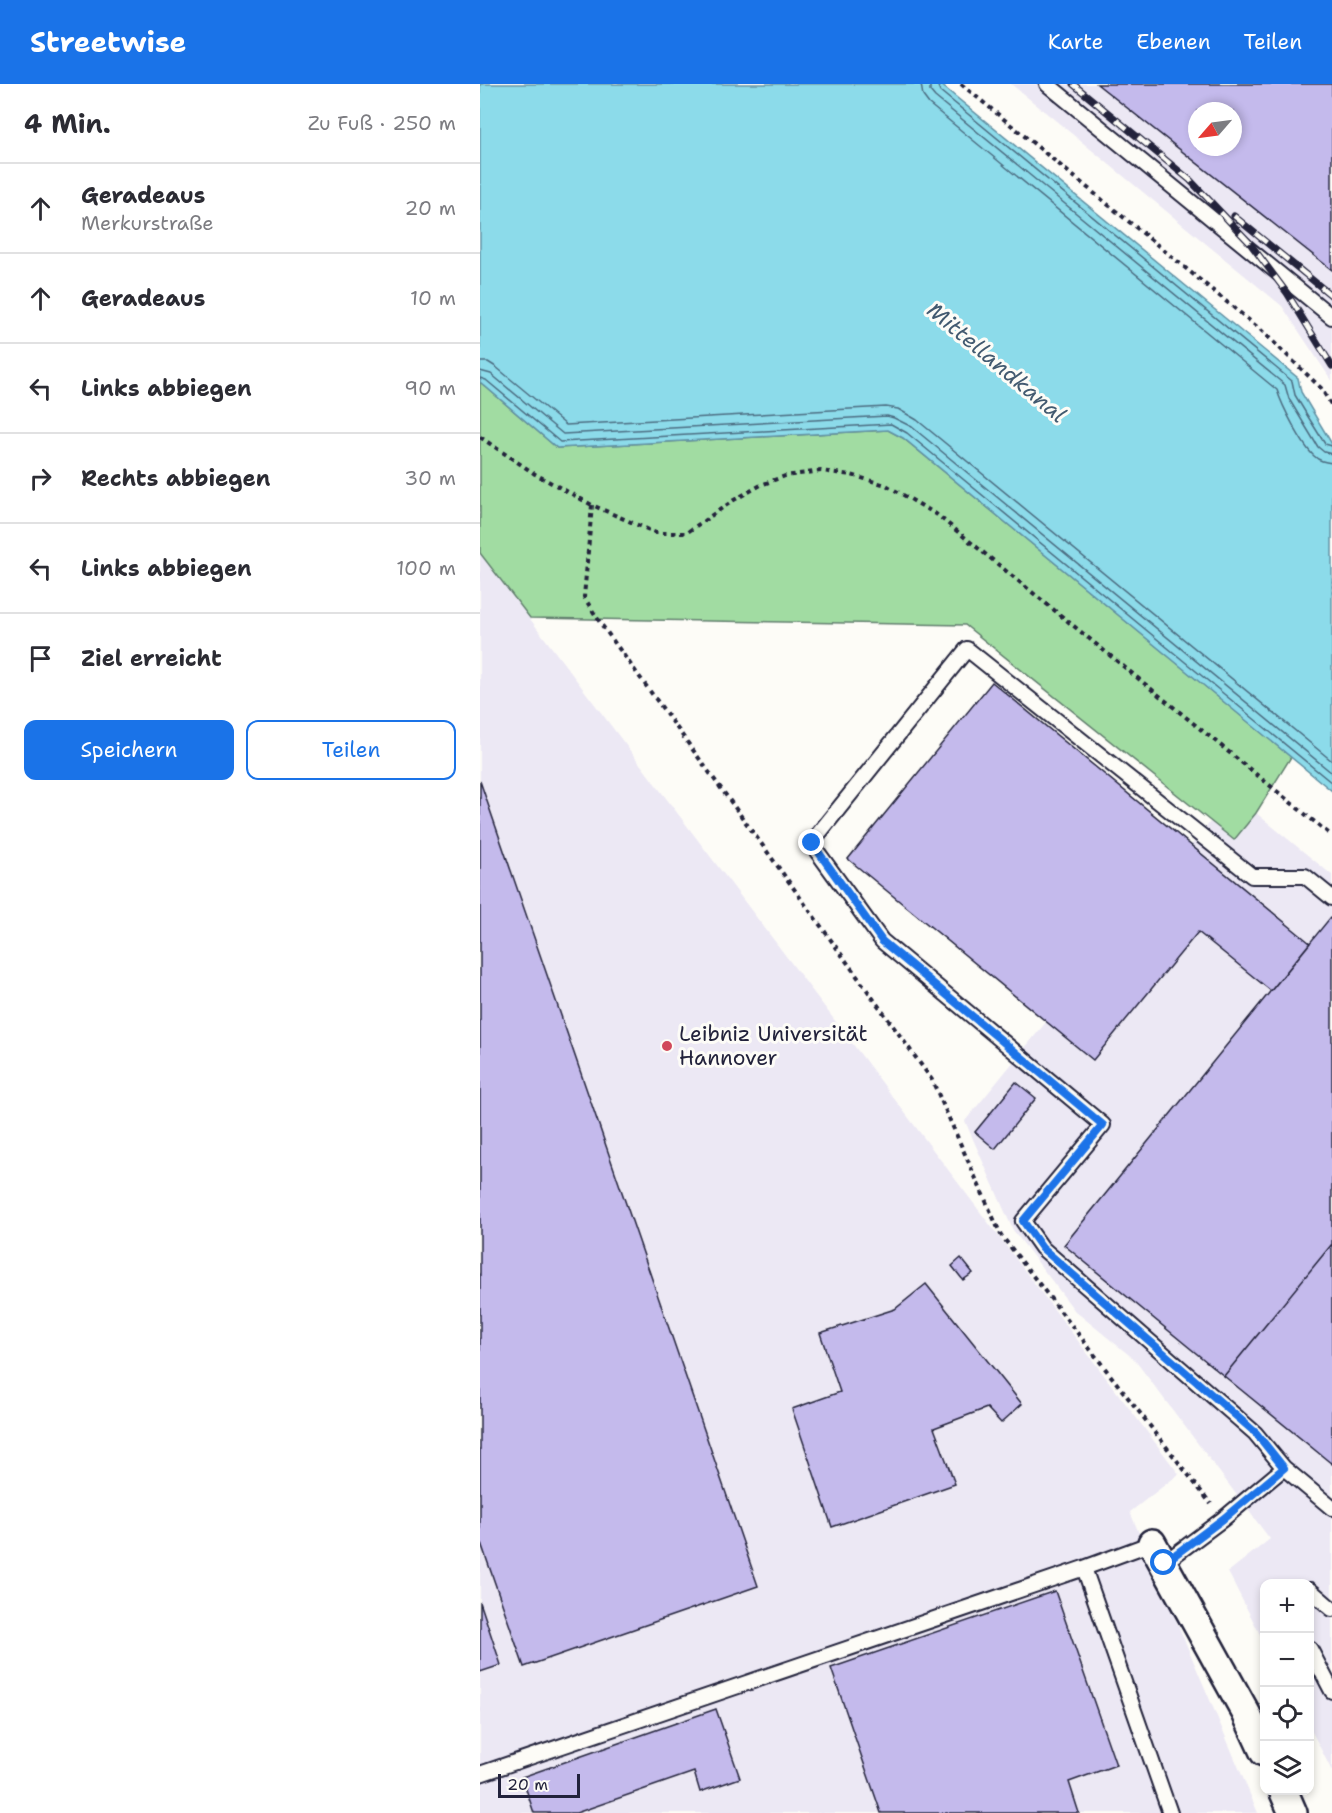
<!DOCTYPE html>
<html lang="de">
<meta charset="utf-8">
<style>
body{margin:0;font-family:"Shantell Sans",sans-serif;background:#f7f7f7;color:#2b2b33}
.controls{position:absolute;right:18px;bottom:18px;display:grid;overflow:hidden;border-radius:12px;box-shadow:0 3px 9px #0003}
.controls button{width:54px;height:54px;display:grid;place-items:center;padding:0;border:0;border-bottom:2px solid #e1e1e2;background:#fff;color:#2b2b33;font:30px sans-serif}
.compass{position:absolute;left:708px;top:18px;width:54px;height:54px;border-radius:50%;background:#fff;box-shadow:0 3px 9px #0003;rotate:242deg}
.scale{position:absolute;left:18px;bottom:15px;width:82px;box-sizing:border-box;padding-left:6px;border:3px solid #22223b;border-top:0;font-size:16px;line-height:21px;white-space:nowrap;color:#22223b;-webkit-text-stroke:4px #fdfcf7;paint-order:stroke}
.stop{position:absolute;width:18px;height:18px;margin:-14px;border:4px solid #1a73e8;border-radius:50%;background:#fff}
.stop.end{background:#1a73e8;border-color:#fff;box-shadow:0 2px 6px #0008}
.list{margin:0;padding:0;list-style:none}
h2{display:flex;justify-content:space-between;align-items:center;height:78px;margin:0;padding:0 24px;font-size:26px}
h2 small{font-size:20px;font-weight:400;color:#7c7c81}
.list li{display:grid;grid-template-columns:39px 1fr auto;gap:18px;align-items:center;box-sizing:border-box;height:90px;padding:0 24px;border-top:2px solid #e1e1e2}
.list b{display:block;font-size:22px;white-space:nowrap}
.list p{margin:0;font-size:20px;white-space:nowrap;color:#7c7c81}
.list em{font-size:20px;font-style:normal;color:#7c7c81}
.actions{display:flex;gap:12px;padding:18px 24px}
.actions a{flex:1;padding:14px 0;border:2px solid #1a73e8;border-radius:12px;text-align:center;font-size:21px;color:#1a73e8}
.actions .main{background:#1a73e8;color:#fff}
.icon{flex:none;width:33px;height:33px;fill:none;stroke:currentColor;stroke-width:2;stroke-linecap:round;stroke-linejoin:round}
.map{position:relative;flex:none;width:852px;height:1729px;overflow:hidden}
header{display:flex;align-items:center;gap:36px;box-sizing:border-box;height:84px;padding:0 30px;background:#1a73e8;color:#fff}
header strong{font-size:28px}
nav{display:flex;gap:33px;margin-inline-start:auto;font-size:21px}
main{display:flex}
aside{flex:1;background:#fff}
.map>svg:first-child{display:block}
</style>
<header>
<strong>Streetwise</strong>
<nav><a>Karte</a><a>Ebenen</a><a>Teilen</a></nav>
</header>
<main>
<aside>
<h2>4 Min.<small>Zu Fuß · 250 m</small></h2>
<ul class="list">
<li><svg class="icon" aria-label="ahead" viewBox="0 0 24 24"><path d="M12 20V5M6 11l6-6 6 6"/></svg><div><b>Geradeaus</b><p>Merkurstraße</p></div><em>20 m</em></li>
<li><svg class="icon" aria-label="ahead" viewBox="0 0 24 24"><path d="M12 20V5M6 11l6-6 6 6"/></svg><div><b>Geradeaus</b></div><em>10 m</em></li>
<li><svg class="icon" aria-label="left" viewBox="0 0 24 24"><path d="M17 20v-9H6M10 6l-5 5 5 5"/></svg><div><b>Links abbiegen</b></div><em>90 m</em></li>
<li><svg class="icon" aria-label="right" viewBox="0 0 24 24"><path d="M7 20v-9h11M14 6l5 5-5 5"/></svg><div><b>Rechts abbiegen</b></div><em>30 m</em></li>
<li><svg class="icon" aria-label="left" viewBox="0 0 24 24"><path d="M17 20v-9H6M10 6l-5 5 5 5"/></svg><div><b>Links abbiegen</b></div><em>100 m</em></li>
<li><svg class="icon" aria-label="arrive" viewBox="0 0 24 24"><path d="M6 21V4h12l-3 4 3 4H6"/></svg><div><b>Ziel erreicht</b></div></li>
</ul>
<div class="actions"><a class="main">Speichern</a><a>Teilen</a></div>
</aside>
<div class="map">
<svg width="852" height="1729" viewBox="0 0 852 1729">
<rect width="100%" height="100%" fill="#fdfcf7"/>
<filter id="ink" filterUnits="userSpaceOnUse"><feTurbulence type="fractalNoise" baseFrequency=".0167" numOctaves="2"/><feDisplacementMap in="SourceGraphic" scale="12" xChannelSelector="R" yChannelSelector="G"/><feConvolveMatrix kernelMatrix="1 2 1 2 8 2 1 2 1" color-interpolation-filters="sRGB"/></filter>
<g filter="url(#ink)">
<!-- built -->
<path fill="#ece8f4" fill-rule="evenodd" d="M531,0H852V297L802,222ZM717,27H753V63H717Z
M0,469L699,1390L650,1428L778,1729H0Z
M776,729L852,791V1687L830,1644V1500H784V1558L748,1488L790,1455L654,1275L595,1227L533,1146L485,1037L731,737L754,756Z"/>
<!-- green -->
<path fill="#a1dca2" stroke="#627f6e" stroke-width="1.5" d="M0,298L77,364L408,346L423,354L811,673L776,729L754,756L485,541L50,534L0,469Z"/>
<!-- water -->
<path fill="#8cdbea" stroke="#6291a4" stroke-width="1.5" d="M0,0H460L818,294L821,308L852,360V707L423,354L408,346L77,364L0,298Z"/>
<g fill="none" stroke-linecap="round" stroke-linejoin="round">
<!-- shore -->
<path stroke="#4c6c81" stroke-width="1.5" d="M441,0L443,12L449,20L797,306C802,322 822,361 834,372C839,377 845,378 852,379
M450,0V7L455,13L805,301L809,315L838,363L844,368L852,370
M457,0L460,7L812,297L815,311L827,331L845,360L852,362
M0,278H8L16,283L86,341L406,323L418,325L437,336L852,677
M0,287L11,290L83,350L407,332L414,334L432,343L852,689
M0,294L6,296L80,358L411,340L427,349L852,699"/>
</g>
<!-- building -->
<path fill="#c4baec" stroke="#22223b" stroke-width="1.5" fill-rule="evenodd" d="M617,0H852V186ZM717,27H753V63H717Z
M512,598L830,859L791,907L718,848L613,976L368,775Z
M0,697L278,1502L44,1583L0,1456Z
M850,834L852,836V1160L744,1292L584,1161Z
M536,998L556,1014L515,1065L495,1048Z
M852,1160V1380L744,1292Z
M481,1174L493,1189L483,1196L472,1182Z
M446,1200L542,1320L521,1339L507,1324L454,1344L475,1400L352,1443L312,1325L360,1308L340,1249L415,1225Z
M575,1507L636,1681L589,1698L599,1729H401L351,1584Z
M0,1518L21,1581L0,1588Z
M236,1625L260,1694L220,1708L214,1688L96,1729H54L42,1693Z"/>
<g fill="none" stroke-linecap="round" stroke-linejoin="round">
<defs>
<path id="lane" d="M567,0L852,233
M804,1384L775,1349L562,1164L543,1137L623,1041L402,857L331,759L487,565L772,792H825L852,814
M684,1479L743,1435L804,1384L852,1424
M604,1484L690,1729
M830,1506L852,1525
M830,1565L852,1607
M0,1690L604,1484L672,1459"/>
<path id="street" d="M672,1459L766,1629L784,1668
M803,1706L813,1729"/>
</defs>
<!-- lane casing -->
<use href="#lane" stroke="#22223b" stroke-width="18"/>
<!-- street casing -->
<use href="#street" stroke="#22223b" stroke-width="32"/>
<!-- path -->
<path stroke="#22223b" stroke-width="4" stroke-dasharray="4.5 4.5" stroke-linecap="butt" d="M481,0L781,246L841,304L852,322
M0,353L55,390L112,421L176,449H206L254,416L281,401L305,392L341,387L371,391L406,401L456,430L852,752
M112,421L104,513L121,540L291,773L452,996L521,1151L731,1420"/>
<!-- lane -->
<use href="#lane" stroke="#fdfcf7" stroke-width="14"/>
<!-- street -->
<use href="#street" stroke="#fdfcf7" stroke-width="27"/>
<defs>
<path id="rail" d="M593,0L710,96L769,158L807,209L852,282
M754,132L852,212"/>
</defs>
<!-- rail casing -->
<use href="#rail" stroke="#22223b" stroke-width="7"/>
<!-- rail -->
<use href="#rail" stroke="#fdfcf7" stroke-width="4.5" stroke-dasharray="14" stroke-linecap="butt"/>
</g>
</g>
<g fill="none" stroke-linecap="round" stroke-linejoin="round" filter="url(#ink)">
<!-- route -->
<path stroke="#1a73e8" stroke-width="8" d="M332,759L402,857L623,1041L543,1137L562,1164L776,1349L804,1384L743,1435L684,1479"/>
</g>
<!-- markers -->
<circle fill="#d1495b" stroke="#fdfcf7" stroke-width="2" cx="187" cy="962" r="6"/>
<g text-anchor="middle" stroke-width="6" stroke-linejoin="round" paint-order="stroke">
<!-- poi labels -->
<g font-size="21" fill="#22223b" stroke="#fdfcf7" text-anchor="start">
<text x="199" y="957">Leibniz Universität<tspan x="199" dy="24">Hannover</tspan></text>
</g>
<!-- water labels -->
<g font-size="22" font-style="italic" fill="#425a70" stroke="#fdfcf7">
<text transform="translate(517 278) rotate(40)" y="8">Mittellandkanal</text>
</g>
</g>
</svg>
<div class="controls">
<button>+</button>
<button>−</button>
<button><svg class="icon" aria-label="locate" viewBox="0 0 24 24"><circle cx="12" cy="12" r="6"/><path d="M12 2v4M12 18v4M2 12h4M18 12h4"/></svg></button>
<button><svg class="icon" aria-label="layers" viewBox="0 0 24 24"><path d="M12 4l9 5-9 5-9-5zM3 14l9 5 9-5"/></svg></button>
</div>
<svg class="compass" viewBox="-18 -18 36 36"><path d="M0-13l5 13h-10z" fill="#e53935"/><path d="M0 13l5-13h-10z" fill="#7c7c81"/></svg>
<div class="scale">20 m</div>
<div class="stop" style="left:684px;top:1479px"></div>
<div class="stop end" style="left:332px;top:759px"></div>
</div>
</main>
